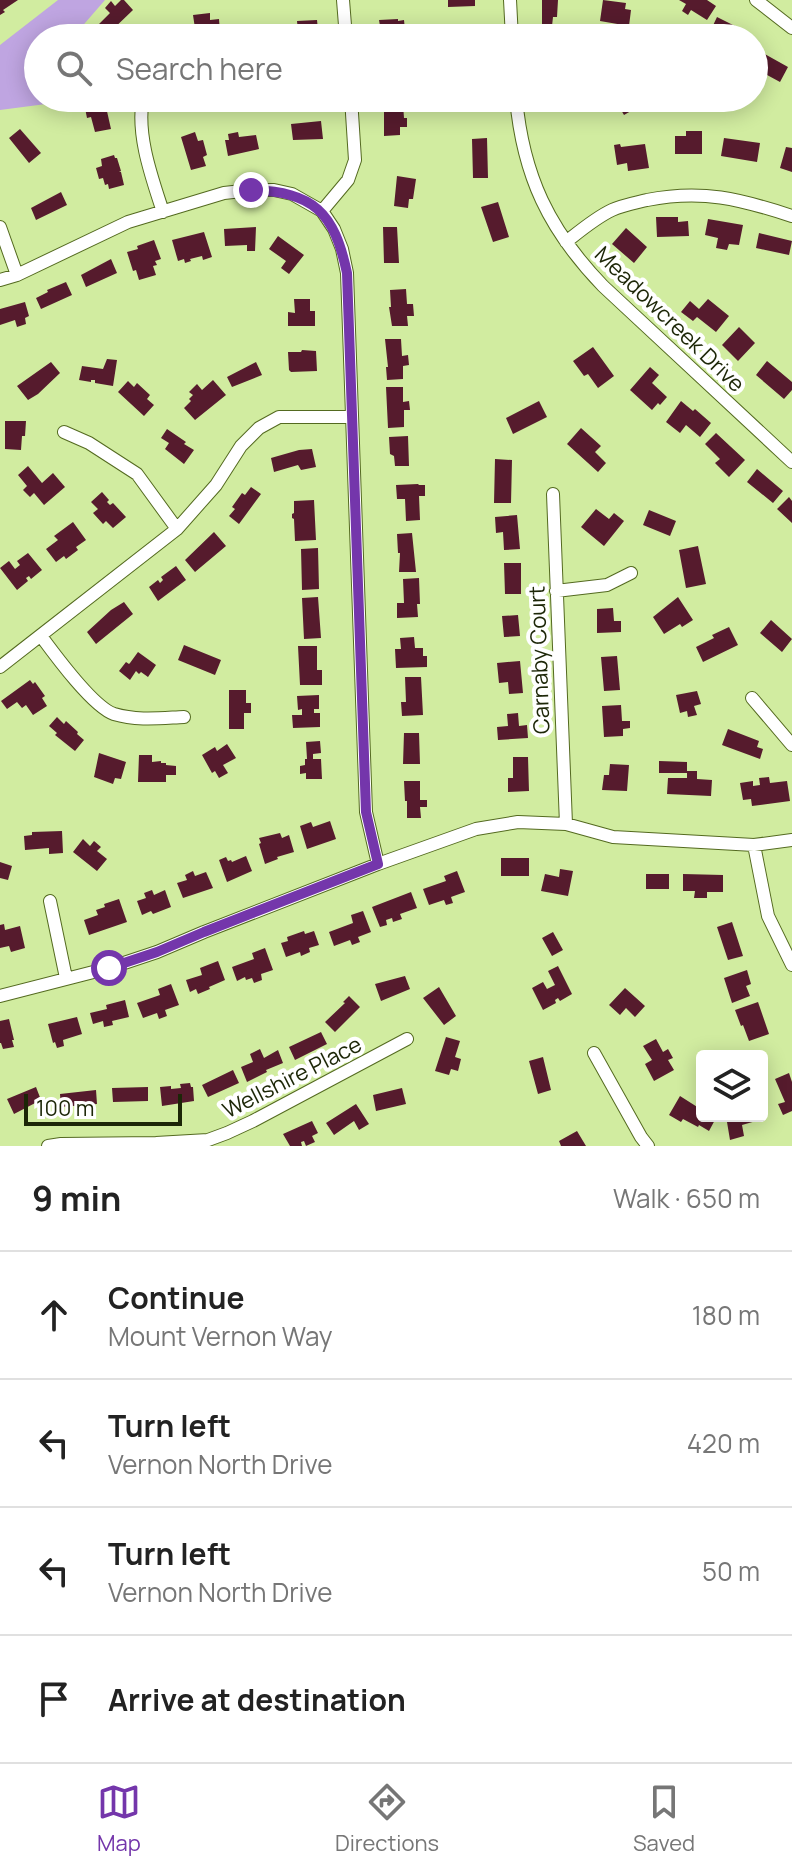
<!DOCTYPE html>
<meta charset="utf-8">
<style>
body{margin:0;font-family:Manrope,sans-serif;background:#f2f2f2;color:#222}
.controls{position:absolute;right:24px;bottom:24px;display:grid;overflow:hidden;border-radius:8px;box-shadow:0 4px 20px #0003}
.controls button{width:72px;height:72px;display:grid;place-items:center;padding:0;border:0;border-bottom:2px solid #e0e0e0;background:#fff;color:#222;font:40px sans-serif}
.scale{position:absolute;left:24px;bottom:20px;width:158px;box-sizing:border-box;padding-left:8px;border:4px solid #1c2607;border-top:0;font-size:22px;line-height:28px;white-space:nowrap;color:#1c2607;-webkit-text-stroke:6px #fff;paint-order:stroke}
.stop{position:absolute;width:24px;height:24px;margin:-18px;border:6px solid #7436ab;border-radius:50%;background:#fff}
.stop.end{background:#7436ab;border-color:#fff;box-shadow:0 2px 8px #0008}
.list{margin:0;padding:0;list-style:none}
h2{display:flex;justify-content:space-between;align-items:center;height:104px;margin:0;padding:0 32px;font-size:34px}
h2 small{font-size:26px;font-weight:400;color:#767676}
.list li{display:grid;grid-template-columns:52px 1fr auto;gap:24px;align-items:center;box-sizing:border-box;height:128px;padding:0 32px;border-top:2px solid #e0e0e0}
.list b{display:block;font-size:30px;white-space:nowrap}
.list p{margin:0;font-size:26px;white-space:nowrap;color:#767676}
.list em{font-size:26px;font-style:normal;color:#767676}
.icon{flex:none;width:44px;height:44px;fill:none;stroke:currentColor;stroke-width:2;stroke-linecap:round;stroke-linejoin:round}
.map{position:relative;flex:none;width:792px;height:1146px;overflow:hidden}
.search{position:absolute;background:#fff;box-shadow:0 4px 20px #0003;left:24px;right:24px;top:24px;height:88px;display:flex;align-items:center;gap:20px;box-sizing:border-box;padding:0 28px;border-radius:44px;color:#767676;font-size:30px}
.sheet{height:616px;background:#fff}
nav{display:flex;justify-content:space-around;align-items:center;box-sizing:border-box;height:112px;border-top:2px solid #e0e0e0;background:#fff;font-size:22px;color:#767676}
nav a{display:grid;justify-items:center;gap:4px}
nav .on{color:#7436ab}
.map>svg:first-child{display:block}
</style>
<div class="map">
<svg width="792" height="1146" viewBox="0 0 792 1146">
<rect width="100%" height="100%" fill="#d1eca0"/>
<!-- forest -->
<path fill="#bfa5e1" d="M58,0H105L72,38H38V98H48L46,104L0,110V45Z"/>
<!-- building -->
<path fill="#561b2d" d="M0,0H18L3,10L5,12L0,15Z
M121,0H124L133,10L108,34L99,24L110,13L105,8L111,1L115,6Z
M448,0H475V6L448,7Z
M542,0H558L557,17H553L552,26H542Z
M603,0L626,3L625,9L631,10L629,26L600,21Z
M679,0H707L716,6L707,20L691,10L688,15L682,11L686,4Z
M210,13V20L219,19L220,32L210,33L211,38H198V35H196L193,15Z
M717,17L739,28L736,34L744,38H715L709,34Z
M398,19V21L404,20L405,30H397L398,38H382L379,20Z
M317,20L318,30L312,31L314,38H290L289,32L298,31L297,21Z
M448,26H464V29L479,28V38H449Z
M754,48L788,67L780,82L754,68Z
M104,98L111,129L95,132L91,117L87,118L85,108L90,107L88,101Z
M464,98H479V111H464Z
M614,98H649L650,100L624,115Z
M403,104L404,118H407V127H400V135L384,136V105Z
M321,121L323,139L293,140L291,124Z
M20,129L41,153L29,163L9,138Z
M686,131H702V154H675V136H686Z
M195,132L198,141L203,140L207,155L203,157L206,166L191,170L181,137Z
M238,132L239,137L256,135L259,149L228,156L225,140H229L228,134Z
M487,138L488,178H473L472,139Z
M724,138L760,143L757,162L721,156Z
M620,144L621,147L645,144L649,168L628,171L627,163L617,165L614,145Z
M786,147L792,148V172L780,168Z
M114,155L115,158H117L121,171L119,172H121L124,185L109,189L108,184L105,185L103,178L99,179L96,168L102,166L101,159Z
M397,176L416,179L413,199H409L408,208L394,206Z
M61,192L67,205L36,220L31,208Z
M498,202L509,237L493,242L481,207Z
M656,217H678V222L688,221L689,236L657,237Z
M708,219L743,225L739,245L729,244L727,250L716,248L718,238L705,235Z
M256,227L255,251H247V245L225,246L224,229Z
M383,227H397L399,263H384Z
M626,228L647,247L634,263L612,244Z
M204,232L212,257L203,260L202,256L190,259L191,261L185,263L184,259L178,261L172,240Z
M759,233L792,241L789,255L756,248Z
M278,236L304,255L289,274L281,268L286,261L269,249Z
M154,240L161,259L155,261L157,265L153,266L156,275L139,280L136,270L133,271L127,252L138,249L137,246Z
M111,259L117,273L86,287L81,275Z
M66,282L72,295L41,309L36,298L48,292L47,290Z
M406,289L407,304H413L414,316H407L408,326H392L389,307H391L390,290Z
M294,299H310V311H315V326H288V312L295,313Z
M708,299L729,316L716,332L697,317L693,321L681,312L690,301L699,309Z
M25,302L29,316L25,318L26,324L17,327L15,320L0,325V309Z
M739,327L755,343L738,361L722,345Z
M385,339H401L402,356L408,355L409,365L403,366V379L387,380L386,367H388Z
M593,347L614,376L598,388L588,374L584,376L573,361Z
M302,350L316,351L317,371L291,372L289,370L288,352H301Z
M107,359L117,360L113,386L95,383V380H91V382L79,380L82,366L103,369Z
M767,361L792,382V390L784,399L756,375Z
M51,362L60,373L38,394L28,400L17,386Z
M256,362L262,375L232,387L227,377Z
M650,367L659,375L652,383L667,397L660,405L658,403L652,410L630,390Z
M213,380L226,395L195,420L184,408L191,401L189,399L193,395L189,392L197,384L202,390Z
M128,381L134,387L137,383L150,395L147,399L154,405L144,416L118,392Z
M386,387H403V402L409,401L410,410H404V427L388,428Z
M539,401L547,417L513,434L506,418Z
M681,401L693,411L695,409L711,423L700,437L686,425L680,433L666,422Z
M5,421H26L25,436H22L21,450L5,449Z
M581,428L601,446L595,452L606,463L598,472L567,444Z
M167,429L186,442L184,444L194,450L184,464L165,449L169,443L161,438Z
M716,433L745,460L729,477L715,463L720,459L705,444Z
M408,436L409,466H395L394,456L390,454L389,437Z
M312,449L316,467L301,470L298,465L274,472L271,458L299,450Z
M495,459L512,460L511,503H494Z
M28,466L42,483L53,473L65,487L44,505L34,493L30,497L23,490L27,486L18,475Z
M757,469L783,491L773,503L747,482Z
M418,484L419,485H425V496H419L420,520L406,521L405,499H397L396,485Z
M251,487L261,494L239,524L229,516L235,509L232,507L242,493L245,495Z
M102,492L109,500L107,502L110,505L113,503L126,517L113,528L106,521L103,524L93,513L98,509L91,502Z
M789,497L792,501V523L777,509Z
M314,500L316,540L295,541L294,519L292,518V514L294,513V501Z
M596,509L609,519L614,513L624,521L604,546L581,527Z
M649,510L676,521L670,536L643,525Z
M517,515L520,549L504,550L503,532L496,533L495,517Z
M73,522L86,540L76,547L78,550L66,559L64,556L56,562L46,549L58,540L54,536Z
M214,532L226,546L195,572L185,560Z
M412,533L416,572H399L400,553H398L397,534Z
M698,546L706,584L686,588L679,550Z
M318,548L319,589L302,590L301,549Z
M28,553L42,570L31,579L29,576L26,578L28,581L17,590L0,568L9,561L15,569L20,565L17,561Z
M504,563H521V594H505Z
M176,566L186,580L158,601L149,587L158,580L160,583L163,580L161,577Z
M419,578L420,604H417L418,617L397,618V603H404L403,579Z
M318,597L321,638L304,639L302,598Z
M678,597L693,620L682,627L680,624L664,634L653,617Z
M124,602L133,614L96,644L87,632L111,610Z
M613,608L614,621H621V632L597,633V609Z
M518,615L520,636L504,637L502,616Z
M771,620L792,639L782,652L760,633Z
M729,627L738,645L703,662L696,647L714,638L712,635Z
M414,637L415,648H423V656H427V667L396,668L395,649H401L400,638Z
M184,645L221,660L215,675L178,660Z
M298,646H317V670H322V685H300Z
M138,652L156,665L148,677L141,672L139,674L136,671L130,680L119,671L126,662L129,664L130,663Z
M617,656L620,690L604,691L601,657Z
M520,661L523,693L509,694L508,682L499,683L497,663Z
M405,677H421L423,715L402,716L401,702H406Z
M30,680L33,684L35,682L45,696L42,698L47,706L33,715L26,705L22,708L17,702L7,709L1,701Z
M229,690H246V703H251V713H244V729H229Z
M697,691L701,704L694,706L697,715L688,717L687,711L680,713L676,695Z
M319,695V709H314V713H320V727L293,728L292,715H302V709L298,710L297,696Z
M621,705L622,721H630V728L623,729V736L604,737L602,706Z
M518,713L519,726L527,725L528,738L498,740L497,727L508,726L507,714Z
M57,717L64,724L66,721L78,732L77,734L84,740L75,751L55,735L57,733L49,726Z
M728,729L759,741L757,747L763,749L760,759L722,745Z
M404,733H419L420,764H403Z
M320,741L321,753L313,754V759H321L322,779H306V773L300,774V766L305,765V759H307L306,742Z
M227,744L236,758L223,765L228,773L219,778L215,771L212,773L202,755L215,747L217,751Z
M99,753L126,762L121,779L115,778L113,784L94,777Z
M139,755H152V762L161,761V763H166V765L176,766V775H166V782H138Z
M513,757H528L529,791L508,792V778H513Z
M659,761L687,762V771H697V779L712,780L711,796L667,794L668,778H687V773H659Z
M610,764L629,765L627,791L602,790L604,775H609Z
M769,777L770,783L787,781L790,801L752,806L751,799L743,800L740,783L753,781V786L760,785L759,778Z
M404,781H420V800H427V807H420L421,818H407V801H405Z
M330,821L336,839L307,849L300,826L311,822L313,827Z
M62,831L63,853L49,854V848L25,850L24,836L32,835V832Z
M280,833L282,838L289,835L294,852L277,857L278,859L265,864L259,844L261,843L259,838Z
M83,839L90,846L94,841L101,847L97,851L107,859L97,871L73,852Z
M246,856L252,871L227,882L219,860L226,857L228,861L231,860L232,862Z
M501,858H529V876H501Z
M0,862L12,866L8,880L0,878Z
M560,869L573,871L568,896L541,891L545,874L559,877Z
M193,871L195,876L206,872L213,888L183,898L177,883L187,880L185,875Z
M457,871L465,892L451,897L453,903L446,905L444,900L429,905L423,889L446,881L444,876Z
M646,874H669V889H646Z
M683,874L723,875V892H707V898H694L695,891H683Z
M152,890L154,895L165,890L171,907L153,914L151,911L142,915L137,901L146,898L144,893Z
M411,892L417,908L400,914L402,919L393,922L392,918L386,920L387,925L380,927L372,907Z
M119,899L127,922L89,935L84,920L98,915L96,910L105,907L104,904Z
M363,911L371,932L358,937L360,942L352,945L350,940L334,946L329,932L353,923L351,915Z
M732,922L743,956L728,960L717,927Z
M4,924L5,930L20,926L25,948L11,952L9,946L0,948V925Z
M304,931L305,934L314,931L319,945L309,948L310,952L301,956L300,952L286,957L281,943L288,941L287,937Z
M553,932L563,950L552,956L542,938Z
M265,948L273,970L261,974L262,980L254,983L252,978L246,980L245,977L237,981L232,967L254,959L252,953Z
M218,961L225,980L209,987L210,989L198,994L196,989L190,992L186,980L202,975L200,968Z
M558,966L572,994L560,1001L558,998L555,1000L556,1003L543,1010L532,988L543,982L547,989L555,985L548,971Z
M747,970L751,984L746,986L750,996L732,1003L724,978Z
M405,976L410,989L381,1001L375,984Z
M171,984L179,1005L165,1010L167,1016L159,1019L157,1013L143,1018L137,1003L160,995L158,989Z
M439,987L456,1016L444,1025L423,998Z
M625,988L645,1006L635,1017L626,1008L620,1015L609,1005Z
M349,996L360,1007L335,1032L325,1022L345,1003L343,1002Z
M125,1000L129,1017L112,1021L113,1025L104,1027L103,1021L93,1024L90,1013L107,1009L106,1005Z
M758,1002L769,1034L749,1041L743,1025L741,1026L735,1010Z
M77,1017L82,1034L63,1040L64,1046L57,1048L55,1042L53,1043L48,1024Z
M9,1019L14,1040H12L14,1047L3,1049L1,1043H0V1021Z
M321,1032L327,1044L295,1060L289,1047Z
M446,1037L460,1041L455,1057L461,1059L458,1071L451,1069L449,1075L435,1071Z
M656,1039L663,1052L668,1049L673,1058L668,1060L674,1070L654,1081L645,1064L652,1060L643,1046Z
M260,1049L264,1058L278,1050L283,1063L266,1070L267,1072L247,1082L241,1067L253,1062L250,1054Z
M543,1057L551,1090L538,1094L529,1061Z
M233,1070L239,1083L208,1097L202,1085Z
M789,1073L792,1082V1111L783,1115L778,1104L785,1102L775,1079Z
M190,1083L191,1087H193L194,1101L162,1106L160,1087L171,1086V1089L181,1088L180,1084Z
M36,1087L41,1100L14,1114L7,1099Z
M148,1087V1101L113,1102L112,1088Z
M402,1088L406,1104L376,1111L373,1095Z
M96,1090L97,1104L61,1107L60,1094Z
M680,1096L702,1110V1116H712L716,1118L709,1131L699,1125L698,1127L683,1119L681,1122L669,1115Z
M356,1104L369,1124L359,1130L354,1121L334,1135L326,1123Z
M726,1116H762L763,1119L742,1125L744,1136L730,1140Z
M312,1121L318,1133L312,1136L315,1142L306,1146L304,1141L301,1142L302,1146H290L283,1134Z
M577,1131L586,1146H561L559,1141Z"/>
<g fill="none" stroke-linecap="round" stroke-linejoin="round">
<defs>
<path id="minor" d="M343,0L346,38
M510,0L512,38
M756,0L792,28
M143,98C136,135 152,178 163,212
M516,98C523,176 549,230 603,286L792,462
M322,211L348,180L355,160L351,98
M0,227L17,275
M566,242C580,231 595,218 612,210C623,205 635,203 647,200C702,189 740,199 792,216
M0,280L17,275L128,222L224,193L251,190H274L292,194L322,211L334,229L342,249L347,273L366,812L378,864
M64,432L89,443L137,474L177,529
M553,494L566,824
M556,591L607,585L631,573
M41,636C55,655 93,707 114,714C137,721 161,718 184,717
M0,667L177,529L216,485L241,446L259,428L279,417H351
M752,698L792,745
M754,845L768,916L792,965
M50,901L66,978
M0,996L109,968L157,952L204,932L378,864L476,829L518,822L566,824L613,837L754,845L792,840
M594,1053L641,1137L648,1146
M48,1146L61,1144L156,1143L208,1140L227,1133L253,1121L407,1039"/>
</defs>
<!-- minor casing -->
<use href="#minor" stroke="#546a20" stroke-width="14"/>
<!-- minor -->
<use href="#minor" stroke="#fff" stroke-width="12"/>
</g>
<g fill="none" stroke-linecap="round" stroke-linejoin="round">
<!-- route -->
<path stroke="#7436ab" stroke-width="10" d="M109,968L157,952L204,932L378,864L366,812L347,273C334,212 314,192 251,190"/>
</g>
<g text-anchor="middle" stroke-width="8" stroke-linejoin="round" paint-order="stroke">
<!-- street labels -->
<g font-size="22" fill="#1c2607" stroke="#fff">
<text transform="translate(670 319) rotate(44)" y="8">Meadowcreek Drive</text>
<text transform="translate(539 660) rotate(-92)" y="8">Carnaby Court</text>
<text transform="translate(292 1077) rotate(-27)" y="8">Wellshire Place</text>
</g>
</g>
</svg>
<div class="controls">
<button><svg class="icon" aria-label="layers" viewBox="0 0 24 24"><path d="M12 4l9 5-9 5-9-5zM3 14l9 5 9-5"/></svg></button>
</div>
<div class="scale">100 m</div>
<div class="stop" style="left:109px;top:968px"></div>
<div class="stop end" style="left:251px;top:190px"></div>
<div class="search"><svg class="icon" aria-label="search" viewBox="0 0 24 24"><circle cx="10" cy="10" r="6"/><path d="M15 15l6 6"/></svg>Search here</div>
</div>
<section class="sheet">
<h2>9 min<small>Walk · 650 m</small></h2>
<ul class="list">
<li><svg class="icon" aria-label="ahead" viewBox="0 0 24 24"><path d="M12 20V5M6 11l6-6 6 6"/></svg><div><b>Continue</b><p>Mount Vernon Way</p></div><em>180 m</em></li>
<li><svg class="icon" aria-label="left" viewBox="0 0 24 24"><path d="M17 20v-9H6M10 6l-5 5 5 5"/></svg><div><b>Turn left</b><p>Vernon North Drive</p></div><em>420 m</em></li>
<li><svg class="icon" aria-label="left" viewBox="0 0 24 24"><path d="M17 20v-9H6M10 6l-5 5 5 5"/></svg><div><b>Turn left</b><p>Vernon North Drive</p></div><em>50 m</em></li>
<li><svg class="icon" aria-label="arrive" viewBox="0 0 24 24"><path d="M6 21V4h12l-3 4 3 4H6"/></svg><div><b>Arrive at destination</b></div></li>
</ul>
</section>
<nav>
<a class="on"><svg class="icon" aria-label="map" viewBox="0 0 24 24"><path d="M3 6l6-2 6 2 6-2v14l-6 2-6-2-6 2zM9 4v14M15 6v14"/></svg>Map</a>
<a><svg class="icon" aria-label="directions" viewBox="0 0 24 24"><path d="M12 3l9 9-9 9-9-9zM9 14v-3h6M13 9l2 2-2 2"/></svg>Directions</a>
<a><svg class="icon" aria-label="saved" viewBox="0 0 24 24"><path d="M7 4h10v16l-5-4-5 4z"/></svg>Saved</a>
</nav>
